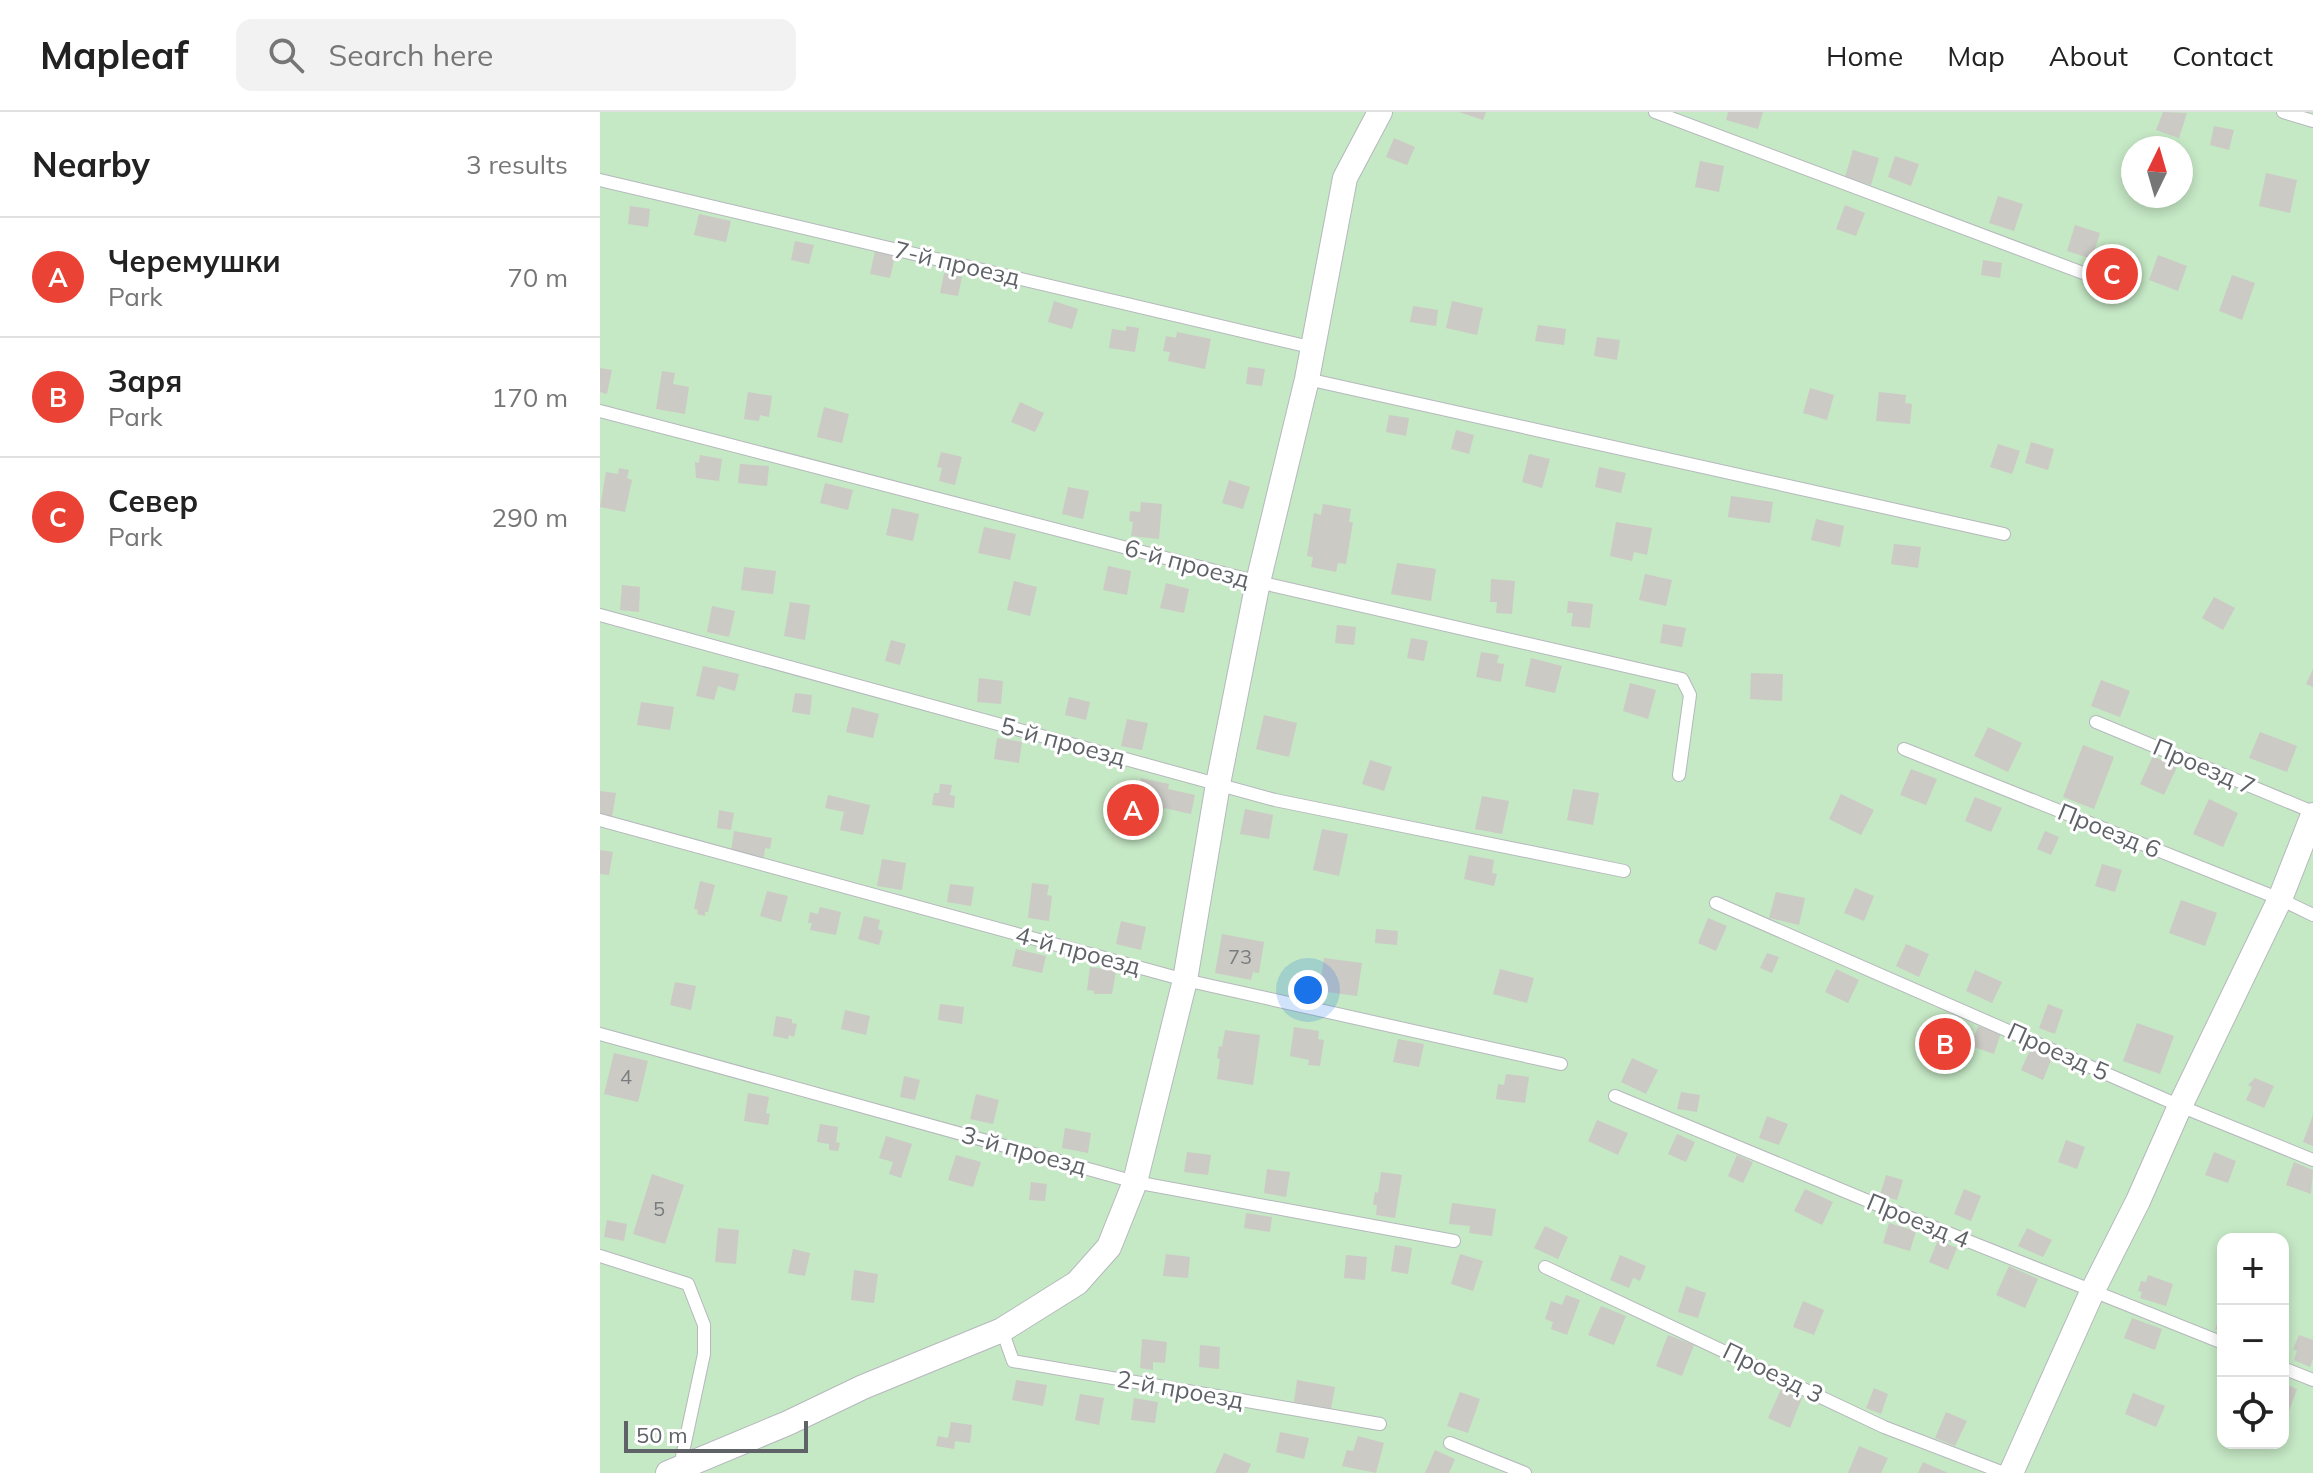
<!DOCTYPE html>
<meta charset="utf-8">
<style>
body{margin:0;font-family:Mulish,sans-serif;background:#f2f2f2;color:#222}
.controls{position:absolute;right:24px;bottom:24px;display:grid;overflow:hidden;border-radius:16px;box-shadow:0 4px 12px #0003}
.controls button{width:72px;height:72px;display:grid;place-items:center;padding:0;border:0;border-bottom:2px solid #e0e0e0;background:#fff;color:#222;font:40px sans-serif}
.compass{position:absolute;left:1521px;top:24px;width:72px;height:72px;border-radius:50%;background:#fff;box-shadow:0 4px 12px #0003;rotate:5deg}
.scale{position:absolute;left:24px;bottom:20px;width:184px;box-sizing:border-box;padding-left:8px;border:4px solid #5f6368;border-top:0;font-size:22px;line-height:28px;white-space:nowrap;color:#5f6368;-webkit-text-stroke:6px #fff;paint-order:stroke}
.you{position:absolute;left:708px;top:878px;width:28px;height:28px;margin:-20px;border:6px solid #fff;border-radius:50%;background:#1a73e8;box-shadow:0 0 0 12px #1a73e833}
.badge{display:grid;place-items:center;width:52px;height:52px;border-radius:50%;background:#ea4335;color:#fff;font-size:26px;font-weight:700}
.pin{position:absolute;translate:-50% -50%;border:4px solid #fff;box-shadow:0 2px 8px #0006}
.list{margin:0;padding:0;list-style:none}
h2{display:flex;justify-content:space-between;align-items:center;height:104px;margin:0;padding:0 32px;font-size:34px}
h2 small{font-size:26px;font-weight:400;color:#767676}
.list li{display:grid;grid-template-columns:52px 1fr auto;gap:24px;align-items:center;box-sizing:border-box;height:120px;padding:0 32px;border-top:2px solid #e0e0e0}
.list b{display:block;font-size:30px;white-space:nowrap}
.list p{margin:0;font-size:26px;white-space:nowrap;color:#767676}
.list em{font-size:26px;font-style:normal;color:#767676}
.icon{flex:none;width:44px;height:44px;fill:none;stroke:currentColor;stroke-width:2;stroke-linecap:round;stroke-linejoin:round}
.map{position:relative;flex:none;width:1713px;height:1361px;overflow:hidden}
header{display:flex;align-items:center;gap:48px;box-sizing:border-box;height:112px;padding:0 40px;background:#fff;border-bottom:2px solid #e0e0e0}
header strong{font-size:38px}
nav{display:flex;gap:44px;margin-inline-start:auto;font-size:28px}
.search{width:560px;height:72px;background:#f2f2f2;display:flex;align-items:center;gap:20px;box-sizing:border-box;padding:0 28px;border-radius:16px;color:#767676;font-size:30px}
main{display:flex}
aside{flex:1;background:#fff}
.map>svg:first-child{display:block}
</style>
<header>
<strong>Mapleaf</strong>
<div class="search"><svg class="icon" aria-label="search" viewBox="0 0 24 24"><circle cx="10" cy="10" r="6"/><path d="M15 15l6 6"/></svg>Search here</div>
<nav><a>Home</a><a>Map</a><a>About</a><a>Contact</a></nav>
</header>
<main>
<aside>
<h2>Nearby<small>3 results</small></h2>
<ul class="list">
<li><span class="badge">A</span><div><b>Черемушки</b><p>Park</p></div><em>70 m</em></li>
<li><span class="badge">B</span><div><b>Заря</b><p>Park</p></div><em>170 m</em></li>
<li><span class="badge">C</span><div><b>Север</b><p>Park</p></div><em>290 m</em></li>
</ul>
</aside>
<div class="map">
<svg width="1713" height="1361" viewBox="0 0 1713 1361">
<rect width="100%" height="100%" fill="#f1efe8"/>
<!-- green -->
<path fill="#c5e8c5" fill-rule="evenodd" d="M0,0H1713V1361H0ZM1533,36H1581V84H1533ZM1623,1127H1683V1331H1623Z"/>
<!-- building -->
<path fill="#cccac5" d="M859,0H886L883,8Z
M1128,0H1163L1158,17L1126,8Z
M1563,0L1587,1L1579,26L1556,18Z
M1614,14L1634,18L1629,38L1610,33Z
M794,26L815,35L807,53L786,45Z
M1253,38L1279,46L1271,73L1245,65Z
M1295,44L1319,52L1311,74L1288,65Z
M1526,45L1533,47V71L1521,69Z
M1100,49L1124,54L1119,80L1095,75Z
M1666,61L1697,68L1690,101L1659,94Z
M1398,84L1423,92L1414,119L1389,111Z
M1245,93L1265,101L1256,124L1236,117Z
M30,94L50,97L48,115L28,112Z
M99,102L131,109L126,130L94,123Z
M1475,113L1500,121L1492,147L1467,139Z
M195,129L214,133L209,152L191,148Z
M275,139L295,144L290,166L270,162Z
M1558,143L1587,154L1578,179L1549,168Z
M1383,148L1402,151L1400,166L1381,163Z
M344,161L362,165L358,184L340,181Z
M1632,163L1655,171L1642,208L1619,199Z
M454,189L478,197L472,217L448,210Z
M852,189L883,196L877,223L846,216Z
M813,194L838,198L836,214L810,210Z
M938,213L966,217L964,233L935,229Z
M526,214L539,216L535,240L509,236L512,217L526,219Z
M577,220L611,227L605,257L568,249L570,240L563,239L566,224L576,226Z
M997,225L1020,228L1017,248L994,244Z
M648,255L665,257L662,274L646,272Z
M0,256L12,258L7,282L0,280Z
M62,259L75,261L73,272L89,275L85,302L56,297Z
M1210,276L1234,283L1227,308L1203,301Z
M148,280L172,284L169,305L160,303L159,309L144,307Z
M1279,280L1306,283L1305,291L1312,292L1310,312L1276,309Z
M420,290L444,301L435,320L411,310Z
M224,295L249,302L242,331L217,325Z
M789,303L809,306L806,324L786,320Z
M856,318L874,323L869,342L851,337Z
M1431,330L1454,337L1448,358L1425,351Z
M1398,332L1420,339L1412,362L1390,355Z
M341,340L362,345L355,373L339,369L342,356L337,355Z
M929,342L950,347L942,376L922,370Z
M100,343L122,347L119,369L96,366L95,350L99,351Z
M140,352L169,354L167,374L138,371Z
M999,355L1026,361L1021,381L995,375Z
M19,356L29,358L27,366L32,368L25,400L0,395L6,360L18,362Z
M629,368L650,375L643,397L622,391Z
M225,371L253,378L248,398L220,391Z
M468,375L489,379L483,407L462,402Z
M1131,384L1173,390L1170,411L1128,405Z
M541,390L562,392L559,427L531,424L533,410L529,409L530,399L540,400Z
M723,392L751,397L749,410H753L746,452L738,451L736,460L711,455L713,445L707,444L714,401L721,403Z
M292,396L319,402L313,429L286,423Z
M1216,407L1244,414L1240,435L1211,428Z
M1016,410L1052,416L1047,443L1034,440L1032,449L1010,444Z
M384,415L416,422L410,448L378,441Z
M1294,432L1321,435L1318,456L1291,452Z
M797,451L836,457L831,489L791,482Z
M508,454L531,459L527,483L503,478Z
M144,455L176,459L173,482L141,478Z
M1045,462L1072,468L1066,494L1039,488Z
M891,467L915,469L912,502L896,501L897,490H890Z
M414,469L437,475L430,504L407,498Z
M566,471L589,477L584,501L560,496Z
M22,473L40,475L39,500L20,498Z
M1614,485L1635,496L1623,518L1602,506Z
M968,489L993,492L990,516L971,514L973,501H967Z
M190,490L210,493L205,528L184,524Z
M112,494L135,499L129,525L107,520Z
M1063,512L1086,516L1082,535L1060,531Z
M737,513L756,515L754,533L735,531Z
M811,526L828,529L824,549L807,546Z
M291,528L306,532L300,553L285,549Z
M881,540L899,543L897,551L904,552L901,570L876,565Z
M931,546L962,554L955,581L925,574Z
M103,554L139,562L135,579L118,574L114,588L96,584Z
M1713,557V575L1706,572Z
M1151,561L1183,562L1182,589L1150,587Z
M379,566L403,569L401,592L377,590Z
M1501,568L1530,579L1520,605L1491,594Z
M1030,571L1056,578L1048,607L1023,599Z
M195,581L212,583L210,603L192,600Z
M469,585L490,590L486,608L465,603Z
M41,590L74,595L70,618L37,613Z
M252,595L279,602L273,626L246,620Z
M664,603L697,611L689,645L656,637Z
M527,607L548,611L542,638L521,634Z
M1388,615L1422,631L1408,660L1374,644Z
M1660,620L1697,634L1687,660L1649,646Z
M397,626L422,630L419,651L394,647Z
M1483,633L1514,645L1494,697L1463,685Z
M1553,644L1577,655L1564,683L1540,672Z
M770,648L792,655L784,679L762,672Z
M1311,657L1337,667L1326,693L1300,683Z
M541,666L569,672L568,677L595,683L591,702L564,696L563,700L534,694Z
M340,672L352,673L350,683L355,684L354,696L332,693L334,681H339Z
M973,677L999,681L993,713L967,708Z
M0,679L16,681L12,705L0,703Z
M1241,682L1274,698L1261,723L1229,707Z
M228,683L270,693L263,723L240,718L244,700L225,696Z
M882,684L909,689L902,722L875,717Z
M1375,685L1402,696L1391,720L1365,709Z
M1609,687L1638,701L1623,735L1593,722Z
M645,697L673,703L669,727L640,722Z
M119,698L134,701L131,718L117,716Z
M722,717L748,722L739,764L713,758Z
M134,719L172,726L170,737L165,736L164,745L131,739Z
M1445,719L1459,725L1451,743L1437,737Z
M0,738L13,740L9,763L0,762Z
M869,743L894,748L892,761L897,762L894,774L864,767Z
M282,747L306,751L302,778L277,774Z
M1502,752L1522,758L1515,780L1495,774Z
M100,769L115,773L108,800H105V804L97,802L98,798L94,797Z
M432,771L449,773L447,783L452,784L449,809L428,806Z
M350,772L374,775L371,794L347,790Z
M1255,776L1274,784L1264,809L1244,801Z
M167,779L188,784L181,810L160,804Z
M1176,780L1205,786L1199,813L1169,806Z
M1581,788L1617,801L1605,834L1569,821Z
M220,795L241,800L236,823L210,818L212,811H208L210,800L218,802Z
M264,804L280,808L278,817L283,819L279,833L258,827Z
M1108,806L1127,814L1116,839L1098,831Z
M521,809L546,815L541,838L516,832Z
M776,817L798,819L797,833L775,831Z
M622,822L664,830L659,861L653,860L651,868L615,861Z
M1306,832L1329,842L1319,865L1296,854Z
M416,837L446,844L442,861L412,854Z
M1167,841L1179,845L1172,861L1160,856Z
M724,846L762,851L757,884L719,879Z
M490,855L516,859L512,882H494V879L487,878Z
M900,857L934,866L927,891L893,882Z
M1236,857L1259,868L1248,891L1225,880Z
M1375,858L1402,870L1392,891L1366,879Z
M75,870L96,874L91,898L70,893Z
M340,892L364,895L362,912L338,908Z
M1448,892L1463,898L1455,922L1439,916Z
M245,898L270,904L266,923L241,917Z
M176,904L192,907V911L197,912L194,925L189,923L188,927L173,924Z
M1537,911L1574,924L1560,962L1523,949Z
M1378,914L1401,921L1394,942L1371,934Z
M694,915L719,919L718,927L724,928L720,954L708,953L709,948L690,944Z
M625,918L660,923L653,973L617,967L620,947L617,946L619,934L622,935Z
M798,927L824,932L819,955L793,950Z
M1431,936L1452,946L1443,968L1421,958Z
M14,941L48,949L38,990L4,982Z
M1032,946L1058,958L1046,982L1021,970Z
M906,962L929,965L925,991L896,987L898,972L904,973Z
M304,964L320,968L315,988L300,985Z
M1655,966L1674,974L1664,996L1646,988L1652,975L1648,973Z
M1081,980L1100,983L1097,1000L1077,997Z
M148,981L169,985L166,1001L170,1002L168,1013L144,1009Z
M376,982L399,988L393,1012L370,1007Z
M1713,1003V1034L1703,1030Z
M1167,1004L1188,1012L1179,1033L1159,1026Z
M997,1008L1028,1021L1018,1043L988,1029Z
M220,1012L238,1015L236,1030L240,1031L238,1039L229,1038V1032L217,1030Z
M465,1016L491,1021L488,1041L462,1036Z
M1077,1022L1095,1030L1086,1050L1068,1042Z
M286,1024L312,1032L301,1066L289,1062L293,1050L279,1046Z
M1466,1028L1485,1035L1477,1057L1458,1050Z
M587,1040L611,1043L608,1063L584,1060Z
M1614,1040L1636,1049L1628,1071L1605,1063Z
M356,1043L381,1050L373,1075L348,1068Z
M1137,1043L1153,1050L1143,1071L1128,1064Z
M1694,1050L1713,1058L1711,1082L1686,1073Z
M667,1057L690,1060L686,1085L664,1081Z
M781,1060L802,1063L795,1106L776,1103L777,1093H773L775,1080L778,1081Z
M52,1062L84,1073L65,1132L33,1122Z
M1286,1063L1303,1068L1297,1088L1280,1083Z
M431,1070L447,1072L445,1089L429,1088Z
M1205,1077L1233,1090L1222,1113L1194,1099Z
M1364,1077L1381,1084L1371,1109L1354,1102Z
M852,1091L896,1097L892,1124L869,1121L870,1114L849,1112Z
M646,1101L672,1105L670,1120L644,1116Z
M7,1108L27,1112L24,1129L4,1125Z
M1289,1111L1316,1119L1310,1139L1283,1131Z
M945,1114L968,1125L958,1147L934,1136Z
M118,1116L139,1118L136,1152L115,1150Z
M1427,1116L1452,1128L1443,1145L1418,1134Z
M1338,1128L1357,1136L1348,1158L1329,1150Z
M795,1133L812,1136L808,1162L791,1159Z
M193,1137L210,1141L205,1164L188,1161Z
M566,1142L590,1145L588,1166L563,1164Z
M860,1142L883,1149L873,1179L851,1172Z
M746,1143L767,1145L765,1168L744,1166Z
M1020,1143L1046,1154L1040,1169L1033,1166L1029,1176L1010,1168Z
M1409,1154L1438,1167L1425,1196L1396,1183Z
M254,1158L278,1162L274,1191L251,1188Z
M1548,1163L1573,1172L1566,1194L1540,1186L1542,1180L1538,1179L1541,1169L1546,1170Z
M1086,1174L1106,1181L1098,1206L1078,1200Z
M966,1183L980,1188L967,1223L951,1217L953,1210L945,1207L951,1189L962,1193Z
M1203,1189L1224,1198L1214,1223L1193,1215Z
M1620,1191L1623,1193V1220L1615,1217L1621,1202L1617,1200Z
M1001,1194L1026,1204L1014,1233L988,1223Z
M1532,1206L1562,1217L1555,1238L1524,1226Z
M1068,1223L1094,1233L1082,1264L1056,1254Z
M1699,1223L1713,1228V1247L1710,1255L1694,1248L1697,1239L1693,1237Z
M542,1227L567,1230L565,1251L553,1250V1258L540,1256Z
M600,1233L620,1235L619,1257L599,1255Z
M416,1268L447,1273L443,1294L412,1288Z
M697,1268L735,1275L731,1297L694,1290Z
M1683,1271L1697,1277L1689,1299L1683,1297Z
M1274,1276L1288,1282L1281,1302L1266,1296Z
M1181,1277L1202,1286L1190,1316L1168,1306Z
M860,1280L880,1287L868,1321L847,1314Z
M1533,1281L1565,1294L1556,1315L1525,1302Z
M480,1282L504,1286L499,1313L475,1308Z
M534,1286L558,1290L555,1311L531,1308Z
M1346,1300L1367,1309L1355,1334L1335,1326Z
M351,1310L372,1313L370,1331L355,1329L354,1337L336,1334L338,1324L348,1326Z
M680,1320L709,1326L704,1347L676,1340Z
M758,1324L784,1331L776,1361L742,1354L747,1338L753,1339Z
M1259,1334L1288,1346L1281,1361H1248Z
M835,1338L855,1347L849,1361H825Z
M624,1341L651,1352L647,1361H615Z
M1323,1350L1348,1361H1318Z"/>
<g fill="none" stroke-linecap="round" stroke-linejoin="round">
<defs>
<path id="service" d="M1055,0L1507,170
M1683,0L1713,9
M0,68L714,236
M707,267L1404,422
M0,299L658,470L1082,567L1090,583L1079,663
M0,503L675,688L1024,759
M1496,610L1713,700
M1304,637L1680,787L1713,803
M0,708L585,868L961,952
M1116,791L1580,994L1713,1048
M0,922L535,1070L854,1129
M1015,984L1273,1091L1623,1231
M0,1144L88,1172L104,1213V1242L80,1354
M945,1155L1284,1315L1404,1361
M402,1218L413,1249L780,1312
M1683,1256L1713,1268
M850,1331L925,1361"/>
<path id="minor" d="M68,1361L188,1311L263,1275L402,1218L477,1171L509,1135L535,1070L585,868L618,672L658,470L707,267L745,66L780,0
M1411,1361L1493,1178L1538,1089L1580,994L1680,787L1713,703"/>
</defs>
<!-- service casing -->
<use href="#service" stroke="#b5b8bc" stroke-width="14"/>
<!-- minor casing -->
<use href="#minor" stroke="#b5b8bc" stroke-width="26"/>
<!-- service -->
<use href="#service" stroke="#fff" stroke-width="12"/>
<!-- minor -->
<use href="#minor" stroke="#fff" stroke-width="24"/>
</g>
<g text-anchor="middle" stroke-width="6" stroke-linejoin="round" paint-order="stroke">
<!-- number labels -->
<g font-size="20" fill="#7a7d7f">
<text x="640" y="852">73</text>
<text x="26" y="972">4</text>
<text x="59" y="1104">5</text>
</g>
<!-- street labels -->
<g font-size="24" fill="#5f6368" stroke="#fff">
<text transform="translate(357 152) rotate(13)" y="8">7-й проезд</text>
<text transform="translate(587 452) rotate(15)" y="8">6-й проезд</text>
<text transform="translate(463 630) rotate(15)" y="8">5-й проезд</text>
<text transform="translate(1604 655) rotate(23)" y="8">Проезд 7</text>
<text transform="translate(1509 719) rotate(22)" y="8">Проезд 6</text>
<text transform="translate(478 839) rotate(15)" y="8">4-й проезд</text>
<text transform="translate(1458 940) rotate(24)" y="8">Проезд 5</text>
<text transform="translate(424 1039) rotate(15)" y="8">3-й проезд</text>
<text transform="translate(1318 1109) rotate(22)" y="8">Проезд 4</text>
<text transform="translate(1173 1261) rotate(26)" y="8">Проезд 3</text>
<text transform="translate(580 1278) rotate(10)" y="8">2-й проезд</text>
</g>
</g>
</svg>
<div class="controls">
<button>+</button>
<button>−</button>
<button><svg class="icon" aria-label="locate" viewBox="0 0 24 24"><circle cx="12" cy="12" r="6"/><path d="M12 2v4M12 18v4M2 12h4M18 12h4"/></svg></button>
</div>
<svg class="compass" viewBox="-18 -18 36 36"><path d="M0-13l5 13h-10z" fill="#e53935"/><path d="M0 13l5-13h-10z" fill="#767676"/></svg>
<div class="scale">50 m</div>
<div class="you"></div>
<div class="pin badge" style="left:533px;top:698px">A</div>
<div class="pin badge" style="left:1345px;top:932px">B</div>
<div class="pin badge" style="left:1512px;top:162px">C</div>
</div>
</main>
